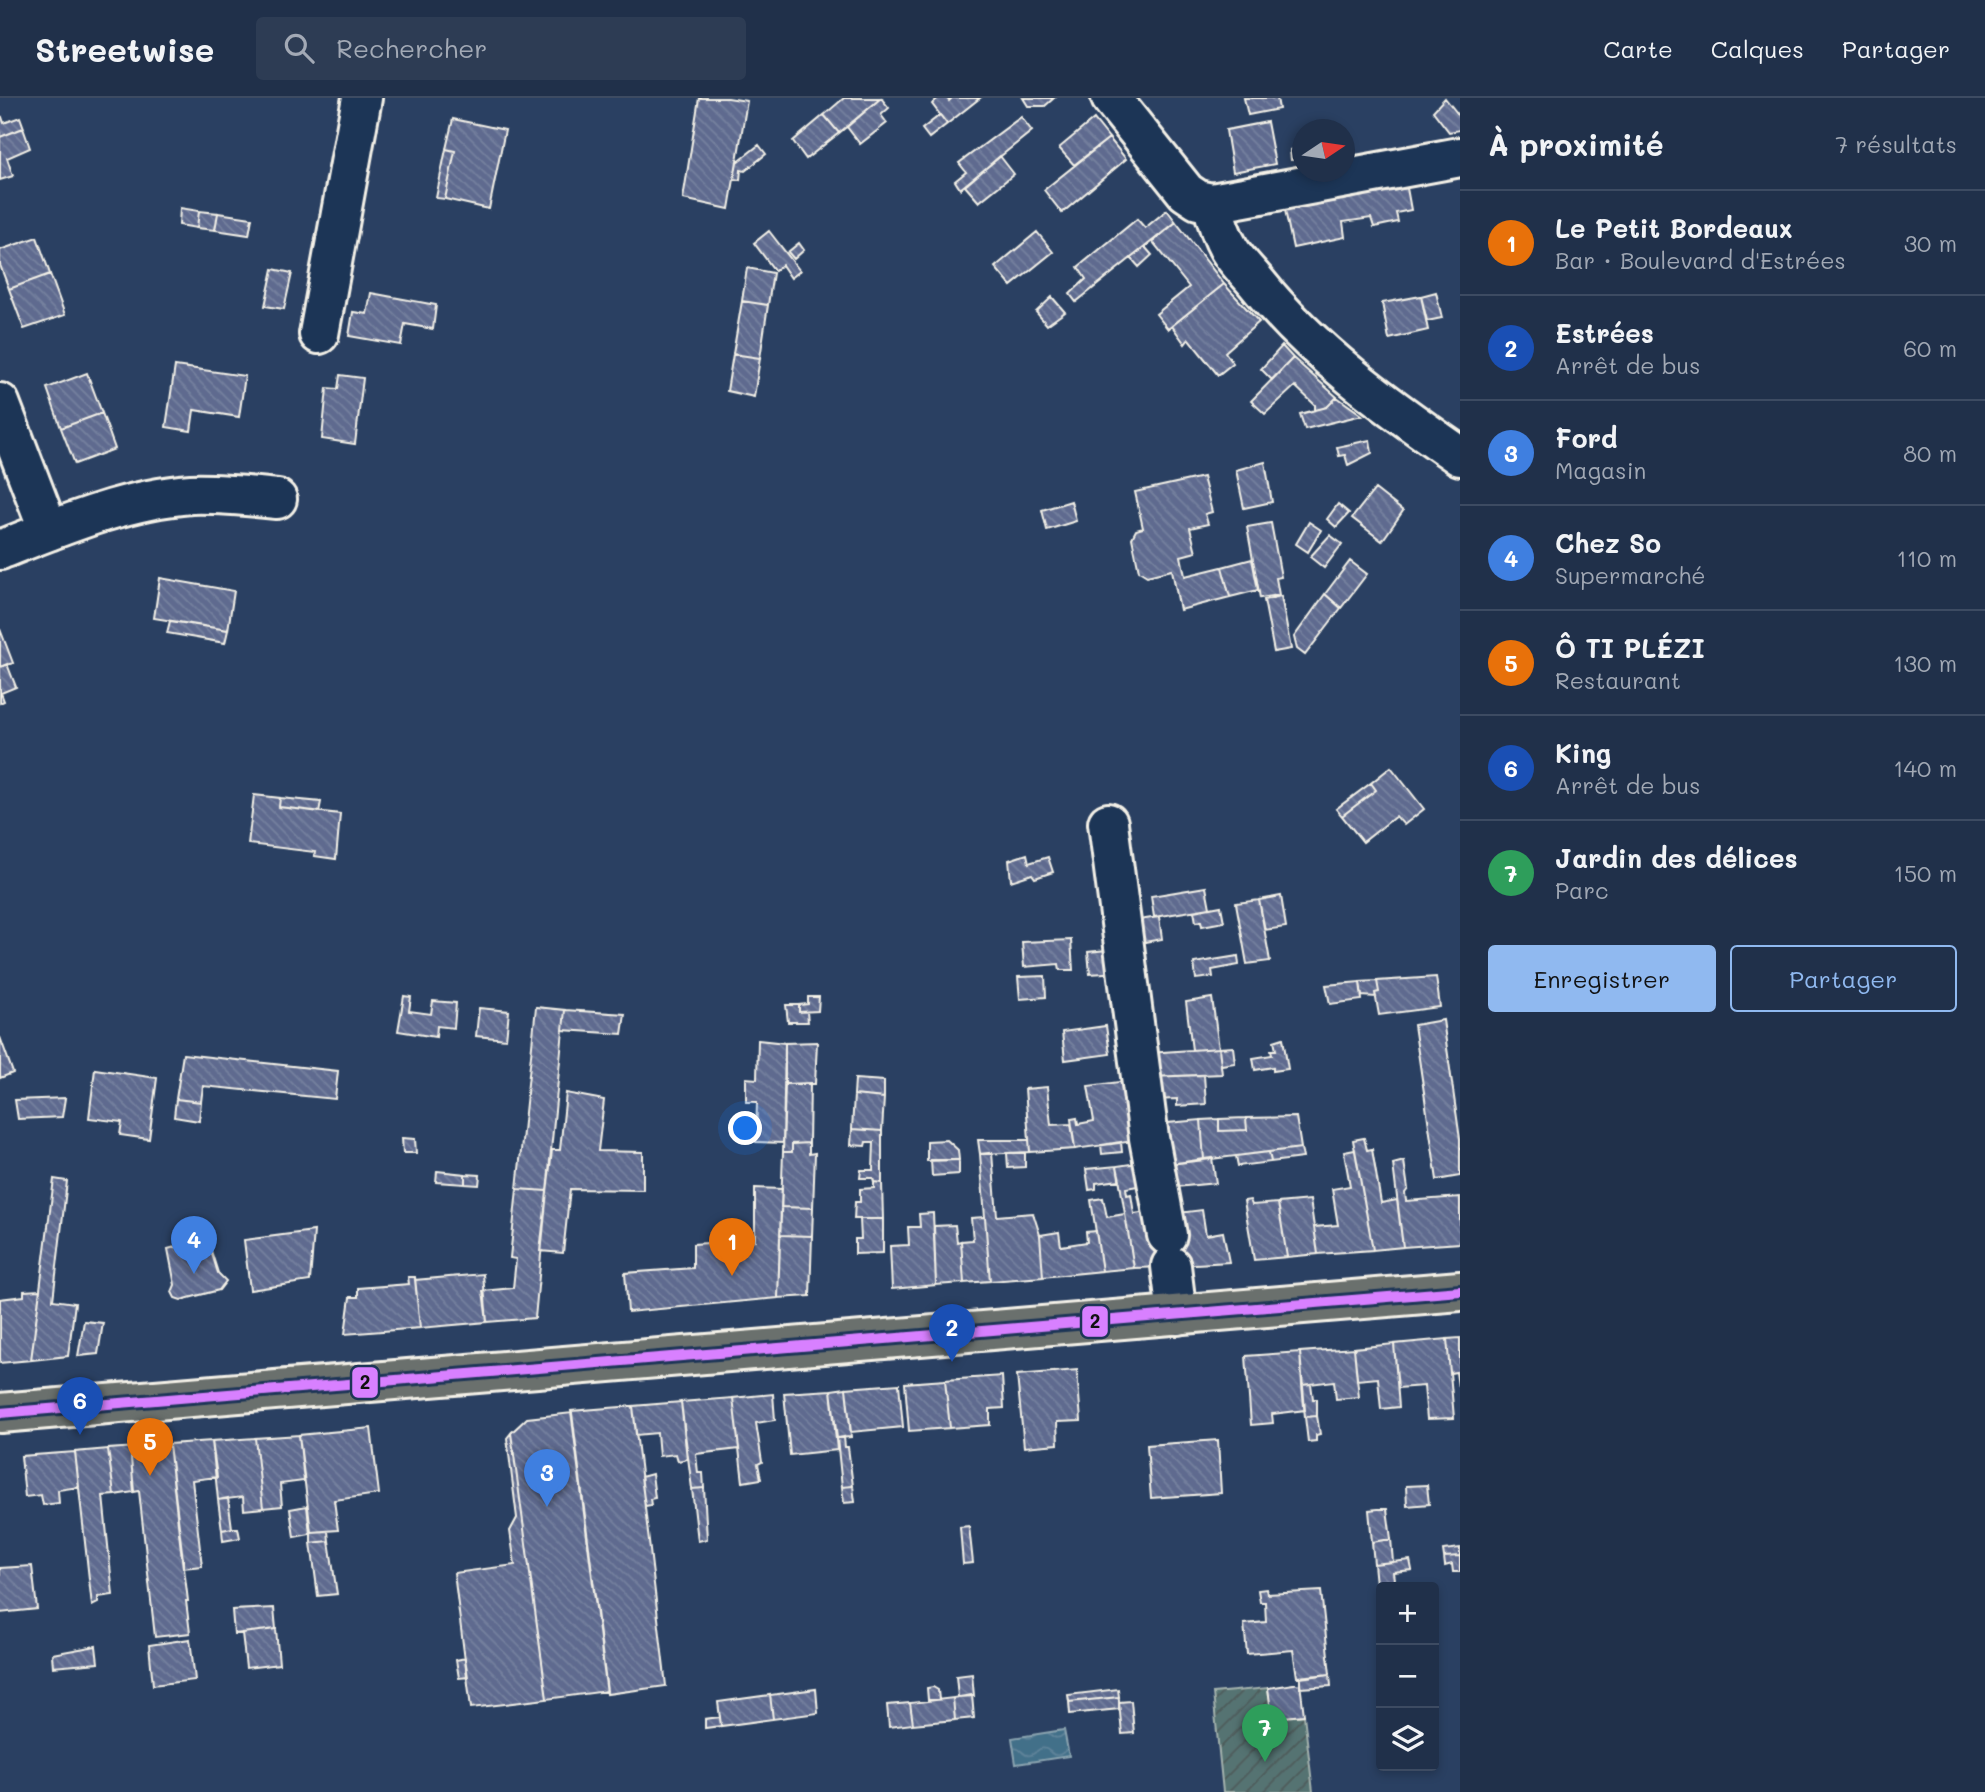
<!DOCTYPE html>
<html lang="fr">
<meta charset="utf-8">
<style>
body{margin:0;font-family:Mali,sans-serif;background:#2d3c54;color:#f1f3f6}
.controls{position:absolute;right:21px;bottom:21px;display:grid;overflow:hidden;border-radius:7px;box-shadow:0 4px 10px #0003}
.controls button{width:63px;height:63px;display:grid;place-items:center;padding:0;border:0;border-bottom:2px solid #3d4b62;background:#20304a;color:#f1f3f6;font:35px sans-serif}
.compass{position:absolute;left:1292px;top:21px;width:63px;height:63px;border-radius:50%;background:#20304a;box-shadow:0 4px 10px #0003;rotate:77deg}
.you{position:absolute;left:746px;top:1031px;width:24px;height:24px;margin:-18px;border:5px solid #fff;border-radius:50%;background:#1a73e8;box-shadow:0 0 0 10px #1a73e833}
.badge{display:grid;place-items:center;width:46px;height:46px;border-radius:50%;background:#90b9f0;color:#fff;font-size:23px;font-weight:700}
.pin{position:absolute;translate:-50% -58px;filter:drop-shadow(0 2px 4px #0008)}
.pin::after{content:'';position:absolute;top:37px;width:24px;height:21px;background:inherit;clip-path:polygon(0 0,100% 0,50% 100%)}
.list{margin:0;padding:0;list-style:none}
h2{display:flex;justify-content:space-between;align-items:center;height:91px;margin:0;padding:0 28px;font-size:30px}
h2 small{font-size:23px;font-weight:400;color:#a2a9b5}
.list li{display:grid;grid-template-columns:46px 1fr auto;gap:21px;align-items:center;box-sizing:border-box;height:105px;padding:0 28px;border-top:2px solid #3d4b62}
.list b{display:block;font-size:26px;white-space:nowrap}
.list p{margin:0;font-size:23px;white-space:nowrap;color:#a2a9b5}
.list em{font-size:23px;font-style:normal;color:#a2a9b5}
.actions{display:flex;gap:14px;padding:21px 28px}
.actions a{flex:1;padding:16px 0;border:2px solid #90b9f0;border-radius:7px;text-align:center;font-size:24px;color:#90b9f0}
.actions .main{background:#90b9f0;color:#111}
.icon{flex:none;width:38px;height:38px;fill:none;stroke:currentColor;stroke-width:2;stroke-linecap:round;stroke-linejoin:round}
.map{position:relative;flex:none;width:1460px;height:1694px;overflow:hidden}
header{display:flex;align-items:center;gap:42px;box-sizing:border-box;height:98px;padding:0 35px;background:#20304a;border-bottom:2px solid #3d4b62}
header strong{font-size:33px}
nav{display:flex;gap:38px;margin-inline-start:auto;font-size:24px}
.search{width:490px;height:63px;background:#2d3c54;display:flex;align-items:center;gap:18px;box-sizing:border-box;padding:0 24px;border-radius:7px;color:#a2a9b5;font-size:26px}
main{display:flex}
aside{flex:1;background:#20304a}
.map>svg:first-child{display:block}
</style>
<header>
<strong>Streetwise</strong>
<div class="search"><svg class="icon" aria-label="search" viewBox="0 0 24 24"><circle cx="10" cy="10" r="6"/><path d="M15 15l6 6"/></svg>Rechercher</div>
<nav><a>Carte</a><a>Calques</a><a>Partager</a></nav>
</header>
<main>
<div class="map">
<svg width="1460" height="1694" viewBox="0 0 1460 1694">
<defs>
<pattern id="garden-furrows" width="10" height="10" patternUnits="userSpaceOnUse" patternTransform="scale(1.75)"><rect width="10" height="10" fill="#557372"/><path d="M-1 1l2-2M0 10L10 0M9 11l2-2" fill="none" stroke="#4e5b5a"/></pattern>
<pattern id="water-waves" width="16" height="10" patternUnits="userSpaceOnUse" patternTransform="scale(1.75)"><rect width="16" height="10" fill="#436f89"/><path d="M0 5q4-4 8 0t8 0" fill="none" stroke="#5f849a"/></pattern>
<pattern id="building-back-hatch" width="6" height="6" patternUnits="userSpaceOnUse" patternTransform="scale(1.75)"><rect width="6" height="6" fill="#5e6b8f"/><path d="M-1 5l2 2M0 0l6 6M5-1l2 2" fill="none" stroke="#76819f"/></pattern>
</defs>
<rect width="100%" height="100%" fill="#2a4062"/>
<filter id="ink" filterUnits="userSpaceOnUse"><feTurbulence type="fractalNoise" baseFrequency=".0143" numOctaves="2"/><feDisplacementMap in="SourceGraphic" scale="14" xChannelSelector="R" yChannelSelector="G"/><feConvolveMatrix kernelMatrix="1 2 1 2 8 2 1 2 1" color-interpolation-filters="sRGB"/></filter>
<g filter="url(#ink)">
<!-- garden -->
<path fill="url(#garden-furrows)" stroke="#a4b2ad" stroke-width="2" d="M1268,1590L1272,1620L1304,1617L1313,1694H1223L1213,1595Z"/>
<!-- water -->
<path fill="url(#water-waves)" stroke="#8aa3af" stroke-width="2" d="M1064,1632L1069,1658L1016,1666L1012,1640Z"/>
<!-- building -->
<path fill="url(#building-back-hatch)" stroke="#f4f1e8" stroke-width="2" d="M699,0H728L747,3L729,111L683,101Z
M844,0H881L839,35L824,17Z
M881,0L889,10L881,17L887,25L860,46L847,29Z
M938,0H947L949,3L952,0H980L947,26L932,6Z
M1023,0H1054L1045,8H1028Z
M1244,0H1277L1279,11L1248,17Z
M1445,0L1460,19V32L1449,34L1433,13Z
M824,17L839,35L806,61L793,43Z
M940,17L947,26L929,40L922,31Z
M2,19L4,25L20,19L24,30L0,39V20Z
M1021,19L1032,33L960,91L955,83L966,74L959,65Z
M453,21L505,32L489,111L445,101L455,53L446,51Z
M1094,21L1109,40L1074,67L1059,50Z
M1267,24L1275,66L1233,74L1226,32Z
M23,30L30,50L7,60L13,78L0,82V39Z
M1109,40L1126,61L1062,115L1044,92Z
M759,47L766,56L745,73L741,72L740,82L734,81L737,64Z
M1302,49V61L1291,62L1290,52Z
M446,51L455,53L445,101L436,100Z
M1000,58L1014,76L979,104L965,88Z
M1407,90L1411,112L1396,115L1398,124L1374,129L1371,120L1343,124L1345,139L1293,150L1285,112Z
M180,110L199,113L197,130L179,127Z
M1167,112L1176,124L1076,204L1070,196L1086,181L1078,169L1137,121L1145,130Z
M199,113L218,115L215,132L197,130Z
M218,115L252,120L249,137L215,132Z
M1176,124L1224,186L1168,231L1156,216L1189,189L1153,144Z
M769,133L800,173L791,180L782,167L775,173L754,145Z
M1037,134L1053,154L1011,188L995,169Z
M37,139L50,176L9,191L0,167V152Z
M799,145L804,152L794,161L788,154Z
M1145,149L1152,157L1139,169L1131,160Z
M747,170L773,175L768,207L742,203Z
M273,171L292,175L284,211L265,208Z
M50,176L65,217L24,231L9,191Z
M1224,186L1259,224L1225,254L1233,265L1218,277L1189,241L1185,246L1172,228Z
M1436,194L1442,220L1427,223L1421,198Z
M371,195L436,207L433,231L405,226L401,247L349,238L353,214L367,216Z
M1421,198L1428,232L1389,241L1382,205Z
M1052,199L1065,214L1047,227L1036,214Z
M742,203L768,207L760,260L733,256Z
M1282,248L1293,260L1272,282L1261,271Z
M733,256L760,260L754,299L727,293Z
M1293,260L1337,299L1327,309L1315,312V307L1295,288L1265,316L1251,303Z
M175,268L245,278L239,319L194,312L191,333L166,329Z
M87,275L102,315L61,330L47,290Z
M340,277L363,280L355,346L322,341L327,290L338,291Z
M1337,299L1362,317L1305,331L1300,316L1327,309Z
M102,315L115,351L75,366L61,330Z
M1370,342L1372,355L1348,367L1345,357L1339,358L1337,349Z
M1265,364L1272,404L1244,410L1236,372Z
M1203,379L1212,414L1205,416L1208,426L1190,430L1196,454L1181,458L1185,478L1222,469L1230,499L1180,512L1172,472L1147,478L1139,473L1132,440L1136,432L1143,430L1135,394Z
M1375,391L1403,413L1382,443L1352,420Z
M1071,403L1076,423L1047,432L1042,412Z
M1338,406L1349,415L1336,429L1327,421Z
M1309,424L1321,432L1308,454L1296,446Z
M1271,425L1281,479L1276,480L1279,497L1260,500L1247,429Z
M1330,437L1342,446L1324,470L1310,459Z
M1252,461L1258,492L1230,499L1222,469Z
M1350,463L1367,476L1341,510L1325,496Z
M160,480L234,493L228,532L154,520Z
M1325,496L1341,510L1305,557L1297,551L1294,539Z
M1281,498L1291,551L1274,554L1264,502Z
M170,523L228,532L225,545L167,535Z
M0,531L13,565L0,569Z
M7,566L16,589L1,595L4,603L0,605V569Z
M1391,669L1424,711L1404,727L1396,718L1363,744L1342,718L1376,692L1371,685Z
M1371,685L1376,692L1342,718L1336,711Z
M254,697L280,700L279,709L340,716L336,761L314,758L315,754L248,746Z
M280,700L321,704L319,714L279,709Z
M1027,756L1029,765L1048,759L1053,774L1035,780L1032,776L1011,783L1009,762Z
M1206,789L1210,810L1154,819L1151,798Z
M1281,798L1286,829L1265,832L1259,802Z
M1259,802L1270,863L1247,866L1236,805Z
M1221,808L1224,824L1202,828L1201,823L1196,824L1194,813Z
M1159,819L1162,841L1133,846L1132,823Z
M1071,842L1073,872H1060L1059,866L1024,869L1022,844Z
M1116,851L1119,874L1090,876L1088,854Z
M1238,858L1239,867L1212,872L1213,879L1196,881L1194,865Z
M1045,878L1046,899L1020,901L1018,879Z
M1436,879L1440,909L1379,917L1375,895L1379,894L1377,883Z
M1377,883L1379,894L1375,895L1376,899L1362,898L1360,884Z
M1360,884L1362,902L1330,906L1326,887Z
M404,898L411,899L409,913L431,916L433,903L456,905L454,930L437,928L436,939L398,933Z
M808,899H819L818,913L799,914V907L808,906Z
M1212,900L1219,950L1192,952L1186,904Z
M786,907H799V914H807L808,924H788Z
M536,909L565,912L547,1093L517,1091Z
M479,910L509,913L506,941L476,938Z
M565,912L625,916L622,936L563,932Z
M1443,922L1460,1041V1078L1437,1082L1414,927Z
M1106,928L1110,956L1065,962L1062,934Z
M0,939L13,975L0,980Z
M1283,940L1288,971L1273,973V969L1255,972L1253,960L1272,957L1271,952H1276L1274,943Z
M758,942L785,945L783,1045L756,1044L757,1004H746V980L757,981Z
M817,944L815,986H785V945Z
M1233,949L1235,965L1221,967L1219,950Z
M1219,950L1222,976L1150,979L1149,955Z
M183,956L338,973L335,1001L203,988L201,1004L176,1001Z
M95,971L157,980L149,1041L120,1037L122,1024L89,1020Z
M1204,977L1206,1006L1177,1008V1001L1153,1002L1150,979Z
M855,981L884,983V1000L854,997Z
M1134,982L1142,1042L1075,1051L1071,1021L1077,1020L1078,1026L1094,1023L1088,988Z
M810,985L809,1045L792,1046V1054H783L785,986Z
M1047,989L1051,1027L1071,1026L1075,1051L1030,1054L1025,991Z
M566,995L604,1002L598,1053L643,1054V1092L570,1091L563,1155L540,1153L552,1052H560Z
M854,997L884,1000L882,1033L852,1031Z
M65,1000L62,1019L18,1021L15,1002Z
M176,1001L201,1004L199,1023L174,1019Z
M1296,1019L1301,1050L1204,1062L1201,1022L1219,1021V1033L1247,1032L1246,1020Z
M1246,1020L1247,1032L1219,1033V1021Z
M1201,1022L1204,1062L1162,1067L1156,1026Z
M852,1031L882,1033V1085L874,1084L873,1080H860L861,1072H873L874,1044H866L865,1048L851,1047Z
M402,1040L415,1041L416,1055H403Z
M1364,1040L1367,1052L1372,1051L1381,1105L1397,1102L1403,1149L1373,1152L1353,1042Z
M947,1042L958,1052L959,1062L927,1063V1043Z
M978,1042H1029L1030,1054L980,1056Z
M1121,1044L1122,1054L1102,1056L1101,1047Z
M809,1045V1056L815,1055L813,1110L781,1109L783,1054H792V1046Z
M1301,1050L1303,1060L1271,1064L1269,1054Z
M1355,1052L1373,1152L1318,1156L1314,1129L1338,1127L1332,1091L1350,1088L1344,1054Z
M1269,1054L1271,1064L1238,1068L1236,1058Z
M992,1055L997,1118L1033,1115L1040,1137L1043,1179L990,1183L980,1056Z
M1007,1055H1025V1069L1008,1070Z
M1212,1060L1216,1085L1166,1090L1162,1067Z
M931,1062H959V1076L932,1078Z
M1404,1063L1408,1091L1405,1095L1406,1103L1460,1099V1145L1403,1149L1393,1066Z
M1145,1064L1149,1086L1126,1090L1127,1097L1131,1096L1134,1116L1154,1113L1166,1169L1134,1170L1117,1068Z
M1117,1068L1120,1082L1096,1085V1091L1089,1092L1086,1071Z
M437,1073L465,1076V1086L436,1084Z
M465,1076L480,1077L479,1087L465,1086Z
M54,1081L67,1083L53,1202L75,1205L68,1258L31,1262Z
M874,1084L882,1085L883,1121H854L855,1104H860V1091L874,1090Z
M755,1090L782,1091L778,1200L628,1214L625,1175L693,1170V1146L755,1142Z
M517,1091L547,1093L535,1220L487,1224L483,1193L513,1190L516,1161L510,1160Z
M1103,1100L1107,1119L1125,1116L1134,1170L1102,1173L1091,1102Z
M1250,1102L1252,1107L1278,1105L1287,1159L1254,1162L1244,1103Z
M1310,1102L1318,1156L1287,1159L1278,1105Z
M781,1109L813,1110L812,1138L780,1137Z
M1202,1112L1206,1137L1223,1134L1229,1164L1179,1167L1170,1116Z
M933,1115L936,1187L892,1191L890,1148L909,1147L908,1129H920L919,1116Z
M985,1119L990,1183L964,1185L961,1143L973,1142L971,1120Z
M860,1121H883V1155L855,1156V1141H861Z
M955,1127L957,1144L961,1143L964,1185L936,1187L934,1128Z
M314,1133L310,1183L250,1192L244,1142Z
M1096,1133L1102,1173L1043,1179L1040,1137L1059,1134L1061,1148L1087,1144L1086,1134Z
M780,1137L812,1138L810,1198L778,1200Z
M207,1140L218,1175L226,1183L219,1192L181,1202L175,1200L172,1194L175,1187L168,1151Z
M483,1176L487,1224L420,1230L415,1182Z
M408,1179H415L420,1230L345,1236L350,1199H358V1190L409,1186Z
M40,1192L31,1262L0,1265V1201L24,1198V1193Z
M84,1223L103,1225L98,1256L78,1258Z
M1460,1240V1288H1458L1456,1274L1450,1275L1447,1241Z
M1447,1241L1454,1320L1427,1321L1424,1288L1398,1290L1394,1246Z
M1394,1246L1399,1309L1381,1311L1378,1280L1357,1282L1354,1250Z
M1354,1250L1359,1299L1336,1301L1334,1283L1302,1287L1300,1254Z
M1300,1254L1305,1312L1272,1316L1273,1325L1251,1327L1246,1258Z
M1077,1272L1081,1323L1057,1324L1058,1346L1024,1349L1017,1277Z
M1002,1278L1004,1310L990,1311V1327L950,1330L945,1282Z
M945,1282L950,1330L909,1333L905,1285Z
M899,1286L903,1329L851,1334L846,1290Z
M1311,1286L1313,1301H1317V1318L1305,1319L1302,1287Z
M846,1290L851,1339L837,1340L831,1292Z
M831,1292L837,1352L790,1357L784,1295Z
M773,1296L775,1322L756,1325L762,1364L758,1366L761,1381L743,1384L733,1300Z
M733,1300L739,1351L696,1356L698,1375H703L704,1390L692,1391L681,1304Z
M681,1304L687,1361L678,1363L676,1356L659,1358L657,1335L636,1337L633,1308Z
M633,1308L666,1588L607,1596L571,1313Z
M572,1315L607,1593L547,1601L511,1335L527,1320Z
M1317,1318L1320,1336L1316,1337V1343L1308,1344L1305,1319Z
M371,1330L379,1396L334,1402L338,1432L311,1434L299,1337Z
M511,1335L547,1601L471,1610L454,1475L515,1467L510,1433L517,1420L507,1340Z
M299,1337L304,1383L280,1386L282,1408L263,1410L255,1340Z
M844,1339L845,1349H848L853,1388L842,1389L837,1340Z
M255,1340L263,1410L244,1412L243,1399L218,1402L212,1343Z
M1218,1342L1221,1395L1151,1400L1147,1347Z
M212,1343L217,1379L192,1382L202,1468L183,1470L169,1346Z
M169,1346L188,1503H186L190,1535L155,1539L139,1393L134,1394L131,1360L138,1359L137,1349Z
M137,1349L138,1359L131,1360L134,1394L114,1397L108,1351Z
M108,1351L114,1397L103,1398L113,1497L98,1499V1505L92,1508L75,1354Z
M75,1354L79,1389L58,1392L59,1405L43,1407L41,1397L25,1399L21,1358Z
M652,1376L655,1400L650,1401L651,1407L645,1408L641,1379Z
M1427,1387L1429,1406L1407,1408L1406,1388Z
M853,1388L855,1404L844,1405L842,1389Z
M704,1390L707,1441L698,1443L692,1391Z
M228,1400L232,1430L222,1432L218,1402Z
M307,1408L310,1436L294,1439L290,1411Z
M1378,1411H1387L1391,1441L1372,1444L1369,1412Z
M969,1428L973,1465L963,1466L960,1429Z
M232,1430H238L240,1440L223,1443L222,1432Z
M328,1433L329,1443L311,1445V1434Z
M1391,1441L1393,1464L1374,1466L1372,1444Z
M329,1443L337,1496L318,1498L311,1445Z
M1460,1450V1458L1444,1459L1443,1452Z
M1460,1458V1474H1453L1452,1466L1445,1468L1444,1459Z
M1410,1462L1412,1472L1393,1474L1395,1489H1381V1506H1378L1374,1466Z
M32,1468L37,1511L0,1515V1470Z
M1266,1491L1267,1496L1321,1493L1330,1576L1297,1579L1293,1552L1247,1556L1244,1526L1266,1524L1265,1504H1260L1258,1492Z
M274,1510L276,1531L234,1536L232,1512Z
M276,1531L279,1566L246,1570L242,1535Z
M190,1541L195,1582L153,1587L149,1547Z
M96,1548L98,1565L53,1569L52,1556Z
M465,1560L468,1579L459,1580L456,1562Z
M972,1576L974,1598L958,1599L956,1578Z
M1330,1576L1331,1588L1300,1590V1580Z
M1300,1585L1304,1617L1272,1620L1268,1590Z
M933,1589L938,1592L939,1602H928L927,1590Z
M816,1591L818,1615L773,1621L770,1597Z
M1118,1591L1119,1599L1069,1604L1068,1597Z
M770,1597L773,1621L721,1628L718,1604Z
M972,1597L974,1620L955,1622L953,1600Z
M1119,1599V1611L1070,1616L1069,1604Z
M953,1600L955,1622L913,1626L910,1605Z
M1131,1603L1134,1635L1122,1636L1119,1604Z
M910,1605L913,1626L889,1629L887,1607Z
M720,1619L721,1628L705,1630V1621Z"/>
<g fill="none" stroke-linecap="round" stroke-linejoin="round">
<defs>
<path id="minor" d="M1111,0L1186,94L1198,102L1212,105L1460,59
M1212,105C1216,121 1221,137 1229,151C1236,163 1247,173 1256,184C1313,255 1386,307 1460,358
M319,236L362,0
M0,305L49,433
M0,452C61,428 125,401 191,396C219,395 248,398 277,401
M1108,725L1149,1040L1167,1137
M1171,1168L1177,1217"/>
<path id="major" d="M0,1315L1460,1193"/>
</defs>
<!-- minor casing -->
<use href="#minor" stroke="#f4f1e8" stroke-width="44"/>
<!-- major casing -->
<use href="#major" stroke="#f4f1e8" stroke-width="44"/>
<!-- minor -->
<use href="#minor" stroke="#1d3557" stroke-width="38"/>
<!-- major -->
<use href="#major" stroke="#6b706d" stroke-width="38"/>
<defs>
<path id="bus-1" d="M0,1315L1460,1193"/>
</defs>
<!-- bus-1 casing -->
<use href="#bus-1" stroke="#1d3557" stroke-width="16"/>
<!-- bus-1 -->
<use href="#bus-1" stroke="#d880ff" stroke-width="10"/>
</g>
</g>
<g stroke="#1d3557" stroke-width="2.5">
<rect x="1081" y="1207" width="28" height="33" rx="7" fill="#d880ff"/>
<rect x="351" y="1268" width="28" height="33" rx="7" fill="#d880ff"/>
</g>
<g font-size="19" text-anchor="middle" font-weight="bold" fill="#111">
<text x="1095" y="1230">2</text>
<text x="365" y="1291">2</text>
</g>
</svg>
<div class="controls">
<button>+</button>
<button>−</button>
<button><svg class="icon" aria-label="layers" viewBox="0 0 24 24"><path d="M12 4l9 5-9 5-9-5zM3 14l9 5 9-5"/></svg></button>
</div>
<svg class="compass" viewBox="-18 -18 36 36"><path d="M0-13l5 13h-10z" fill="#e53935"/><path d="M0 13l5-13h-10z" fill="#a2a9b5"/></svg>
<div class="you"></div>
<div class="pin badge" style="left:732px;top:1178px;background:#e8710a">1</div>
<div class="pin badge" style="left:952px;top:1264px;background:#1a4fb4">2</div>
<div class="pin badge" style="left:547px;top:1409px;background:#3f7fe0">3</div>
<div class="pin badge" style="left:194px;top:1176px;background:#3f7fe0">4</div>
<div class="pin badge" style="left:150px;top:1378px;background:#e8710a">5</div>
<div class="pin badge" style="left:80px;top:1337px;background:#1a4fb4">6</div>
<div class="pin badge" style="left:1265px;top:1664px;background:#2e9e5b">7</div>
</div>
<aside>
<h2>À proximité<small>7 résultats</small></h2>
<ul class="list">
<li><span class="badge" style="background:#e8710a">1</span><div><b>Le Petit Bordeaux</b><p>Bar · Boulevard d'Estrées</p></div><em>30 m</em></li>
<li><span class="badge" style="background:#1a4fb4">2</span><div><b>Estrées</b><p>Arrêt de bus</p></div><em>60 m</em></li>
<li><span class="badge" style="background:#3f7fe0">3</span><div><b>Ford</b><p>Magasin</p></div><em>80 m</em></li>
<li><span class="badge" style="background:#3f7fe0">4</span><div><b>Chez So</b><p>Supermarché</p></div><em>110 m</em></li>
<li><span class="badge" style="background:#e8710a">5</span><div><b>Ô TI PLÉZI</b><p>Restaurant</p></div><em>130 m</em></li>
<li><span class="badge" style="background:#1a4fb4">6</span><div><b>King</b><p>Arrêt de bus</p></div><em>140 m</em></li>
<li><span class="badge" style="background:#2e9e5b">7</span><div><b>Jardin des délices</b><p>Parc</p></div><em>150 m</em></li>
</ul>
<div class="actions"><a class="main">Enregistrer</a><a>Partager</a></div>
</aside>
</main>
